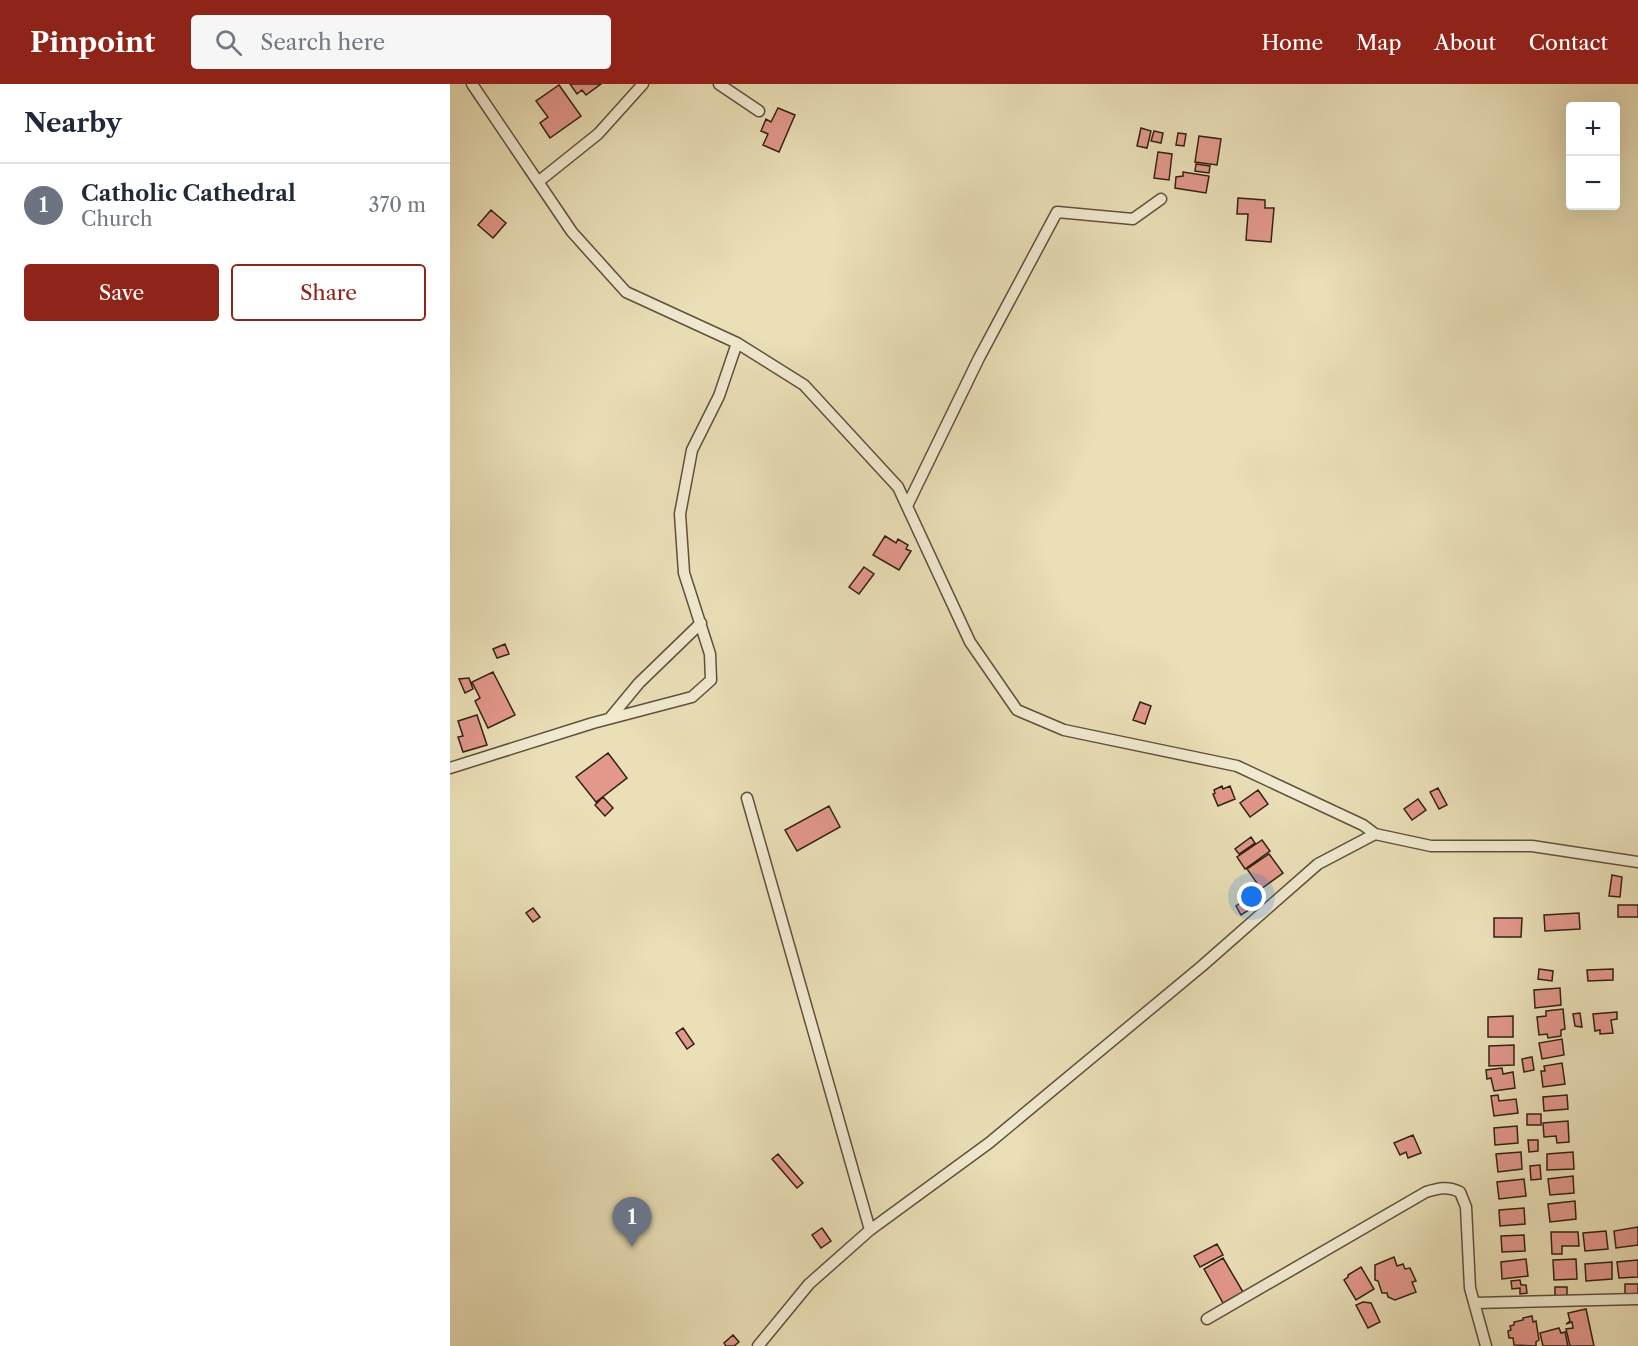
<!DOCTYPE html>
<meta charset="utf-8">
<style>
body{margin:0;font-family:"Libre Caslon Text",serif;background:#f6f6f7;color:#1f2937}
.controls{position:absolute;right:18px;top:18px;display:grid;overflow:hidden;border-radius:6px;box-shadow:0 6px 24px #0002}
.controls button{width:54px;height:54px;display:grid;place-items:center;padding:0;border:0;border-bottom:2px solid #e0e1e3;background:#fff;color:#1f2937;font:30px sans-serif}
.you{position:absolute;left:802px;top:813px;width:21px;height:21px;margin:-15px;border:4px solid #fff;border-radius:50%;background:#1a73e8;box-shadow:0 0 0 9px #1a73e833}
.badge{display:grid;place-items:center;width:39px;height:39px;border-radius:50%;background:#8f2418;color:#fff;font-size:20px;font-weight:700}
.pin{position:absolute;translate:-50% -50px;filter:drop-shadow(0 2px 3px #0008)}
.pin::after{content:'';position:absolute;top:32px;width:21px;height:18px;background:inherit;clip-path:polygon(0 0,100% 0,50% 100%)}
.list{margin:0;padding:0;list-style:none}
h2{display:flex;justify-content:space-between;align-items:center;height:78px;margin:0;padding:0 24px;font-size:26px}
h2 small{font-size:20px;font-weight:400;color:#747a83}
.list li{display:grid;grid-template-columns:39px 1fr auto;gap:18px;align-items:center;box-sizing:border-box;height:84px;padding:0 24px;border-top:2px solid #e0e1e3}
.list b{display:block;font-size:22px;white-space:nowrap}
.list p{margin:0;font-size:20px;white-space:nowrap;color:#747a83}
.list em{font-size:20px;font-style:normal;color:#747a83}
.actions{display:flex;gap:12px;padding:18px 24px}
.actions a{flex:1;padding:14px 0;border:2px solid #8f2418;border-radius:6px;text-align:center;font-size:21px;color:#8f2418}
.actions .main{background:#8f2418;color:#fff}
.icon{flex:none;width:33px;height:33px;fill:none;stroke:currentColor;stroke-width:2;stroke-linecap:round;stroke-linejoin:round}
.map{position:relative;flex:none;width:1188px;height:1262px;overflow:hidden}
header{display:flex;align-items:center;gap:36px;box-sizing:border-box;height:84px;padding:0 30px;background:#8f2418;color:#fff}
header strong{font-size:28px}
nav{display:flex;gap:33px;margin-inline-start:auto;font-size:21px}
.search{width:420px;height:54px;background:#f6f6f7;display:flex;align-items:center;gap:15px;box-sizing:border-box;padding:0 21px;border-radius:6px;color:#747a83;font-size:22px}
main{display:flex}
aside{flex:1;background:#fff}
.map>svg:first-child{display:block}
</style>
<header>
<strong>Pinpoint</strong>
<div class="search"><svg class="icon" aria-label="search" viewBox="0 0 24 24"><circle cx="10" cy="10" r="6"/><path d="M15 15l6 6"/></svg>Search here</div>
<nav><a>Home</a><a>Map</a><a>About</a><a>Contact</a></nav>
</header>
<main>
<aside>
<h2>Nearby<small></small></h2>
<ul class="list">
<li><span class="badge" style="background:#6b7280">1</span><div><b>Catholic Cathedral</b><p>Church</p></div><em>370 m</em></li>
</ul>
<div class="actions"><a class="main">Save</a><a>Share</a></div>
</aside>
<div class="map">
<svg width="1188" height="1262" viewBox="0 0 1188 1262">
<rect width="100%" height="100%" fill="#eadfb7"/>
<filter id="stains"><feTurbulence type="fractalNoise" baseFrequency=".00333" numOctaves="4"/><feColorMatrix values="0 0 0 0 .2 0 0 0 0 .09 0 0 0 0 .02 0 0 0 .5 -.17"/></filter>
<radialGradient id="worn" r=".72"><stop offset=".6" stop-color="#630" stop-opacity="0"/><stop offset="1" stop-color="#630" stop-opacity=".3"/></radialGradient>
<!-- building -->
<path fill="#e3988c" stroke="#322113" stroke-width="1.5" d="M120,0H151L136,11L132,6L127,10Z
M109,1L131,32L100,54L90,39L98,33L86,17Z
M328,24L345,31L329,68L313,61L318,50L311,47L316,35L321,38Z
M691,44L701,47L697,64L687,62Z
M704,47L713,49L711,59L701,57Z
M728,49L736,50L734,62L726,61Z
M749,52L771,55L767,81L745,78Z
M708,68L722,70L719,96L704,94Z
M746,80L760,82L759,89L745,87Z
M733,88L759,92L756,109L725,104L726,93L733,92Z
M788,114L815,116V124H824L821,158L796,156L798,130H787Z
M41,126L56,139L43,154L28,141Z
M435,452L446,459L448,455L458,461L456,465L461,467L449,486L423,471Z
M414,483L424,490L409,510L399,503Z
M55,560L59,570L47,574L43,565Z
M43,588L65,631L38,644L25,617L30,614L22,598Z
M19,594L23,605L15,609L9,595Z
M690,618L701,622L695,640L683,636Z
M27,631L37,661L13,668L8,653L13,652L8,637Z
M158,669L177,694L146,718L126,693Z
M772,702L773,705L780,702L785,715L768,722L763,710L765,709L764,706Z
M988,704L997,721L989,725L980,708Z
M808,706L818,720L800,733L790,719Z
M153,713L163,724L155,732L145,721Z
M968,715L976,726L962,736L954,725Z
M379,722L390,743L347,767L335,746Z
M801,753L805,759L789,770L785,765Z
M812,756L820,767L795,785L787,773Z
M819,770L833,789L811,805L797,785Z
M1162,791L1172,793L1170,813L1159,812Z
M796,815L802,824L791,831L786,822Z
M1168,821H1188V833H1168Z
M83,824L90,833L83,838L76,829Z
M1129,829L1130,845L1095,847L1094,831Z
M1044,834H1072L1071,853H1044Z
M1089,885L1103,887L1102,897L1088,895Z
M1163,885V896L1138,897L1137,886Z
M1110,904L1111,921L1085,924L1084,906Z
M1113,925L1115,945L1111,946V952L1098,954L1097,950L1089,951L1087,933L1096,932V927Z
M1167,928V935L1161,936L1163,949L1150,950V946L1145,947L1143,930Z
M1130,929L1132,943L1125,942L1123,930Z
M1063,932V953H1038V933Z
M233,944L244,960L237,965L226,949Z
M1112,955L1114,971L1092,975L1089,959Z
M1064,961V981L1039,982V962Z
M1082,973L1084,986L1074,988L1072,975Z
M1112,979L1115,1000L1093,1003L1091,987H1095L1094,982Z
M1052,984L1053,990L1063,988L1065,1004L1044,1007L1041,994L1037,995L1036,986Z
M1048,1011L1049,1017L1066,1015L1068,1029L1044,1032L1041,1012Z
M1117,1011L1118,1025L1094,1027L1093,1013Z
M1077,1030H1091V1041H1077Z
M1118,1037L1119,1058L1107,1059L1106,1052L1094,1053L1093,1039Z
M1067,1042L1068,1059L1045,1061L1044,1044Z
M963,1051L971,1069L958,1074L956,1068L950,1071L944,1059Z
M1078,1056H1088V1067L1079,1068Z
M1071,1068L1072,1085L1048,1088L1046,1070Z
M1123,1068L1124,1085L1097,1086V1070Z
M328,1070L353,1099L347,1104L322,1075Z
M1090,1081L1091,1095L1081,1096L1080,1082Z
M1123,1092L1124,1109L1100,1111L1098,1095Z
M1074,1095L1076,1112L1049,1115L1047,1098Z
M1125,1117L1126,1135L1100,1138L1098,1120Z
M1074,1124L1075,1140L1050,1142L1049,1126Z
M1188,1143V1161L1166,1164L1164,1147Z
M372,1144L381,1157L371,1164L362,1151Z
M1156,1147L1158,1165L1135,1167L1133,1149Z
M1101,1148H1128L1129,1162H1112V1170H1102Z
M1074,1151L1075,1167L1052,1168L1051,1152Z
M767,1160L773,1171L750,1183L744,1172Z
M944,1173L947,1182L953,1180L955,1185L960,1184L966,1197L962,1198L966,1208L945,1216L938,1213L937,1209H932L928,1197L925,1196V1181Z
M773,1174L793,1208L773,1219L754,1185Z
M1076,1175L1078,1192L1052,1195L1051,1178Z
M1126,1175L1127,1195L1104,1196L1103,1176Z
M1188,1176V1193L1169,1194L1167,1178Z
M1162,1178V1195L1136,1197L1135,1180Z
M911,1183L924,1205L906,1216L894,1196L898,1193V1191Z
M1070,1196L1071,1201H1076L1077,1209L1070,1210V1204L1062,1205L1061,1197Z
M1175,1200H1188V1211H1175Z
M1105,1203H1117V1212H1105Z
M913,1218L921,1219L930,1238L918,1244L906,1221Z
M1136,1225L1144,1262H1120L1116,1245L1123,1244L1122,1238L1116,1240L1120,1237L1118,1229Z
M1082,1232L1083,1238L1086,1237L1089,1256L1086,1258V1262L1064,1261L1063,1254H1059L1058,1247L1061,1246L1060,1242L1064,1241V1238L1073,1236V1234Z
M1109,1244L1111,1249L1115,1248L1118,1262H1093L1090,1249Z
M283,1251L289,1258L284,1262H276L274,1259Z"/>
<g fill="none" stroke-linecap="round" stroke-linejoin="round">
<defs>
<path id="minor" d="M22,0L122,148L176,208L287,259L354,301L448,403L520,558L567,626L614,646L787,682L913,741L925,750L981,762H1082L1188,778
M269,0L309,27
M88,98L148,50L193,0
M457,422L529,274L607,128L683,135L711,115
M160,634L189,599L251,539
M0,684L143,639L242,613L261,596L260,570L234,489L230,430L242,366L269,312L287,259
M297,714L420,1146
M1025,1219L1188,1215
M757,1235L976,1108C989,1104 998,1102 1010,1108L1016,1123L1020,1204L1036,1262
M308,1262L359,1200L420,1146L539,1059L752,882L868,780L925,750"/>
</defs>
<!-- minor casing -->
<use href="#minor" stroke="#60503c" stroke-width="13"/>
<!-- minor -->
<use href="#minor" stroke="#f1ead0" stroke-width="10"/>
</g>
<rect width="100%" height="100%" filter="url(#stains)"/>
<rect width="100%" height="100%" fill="url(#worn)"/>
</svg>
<div class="controls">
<button>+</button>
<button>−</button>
</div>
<div class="you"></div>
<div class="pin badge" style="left:182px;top:1163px;background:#6b7280">1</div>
</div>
</main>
